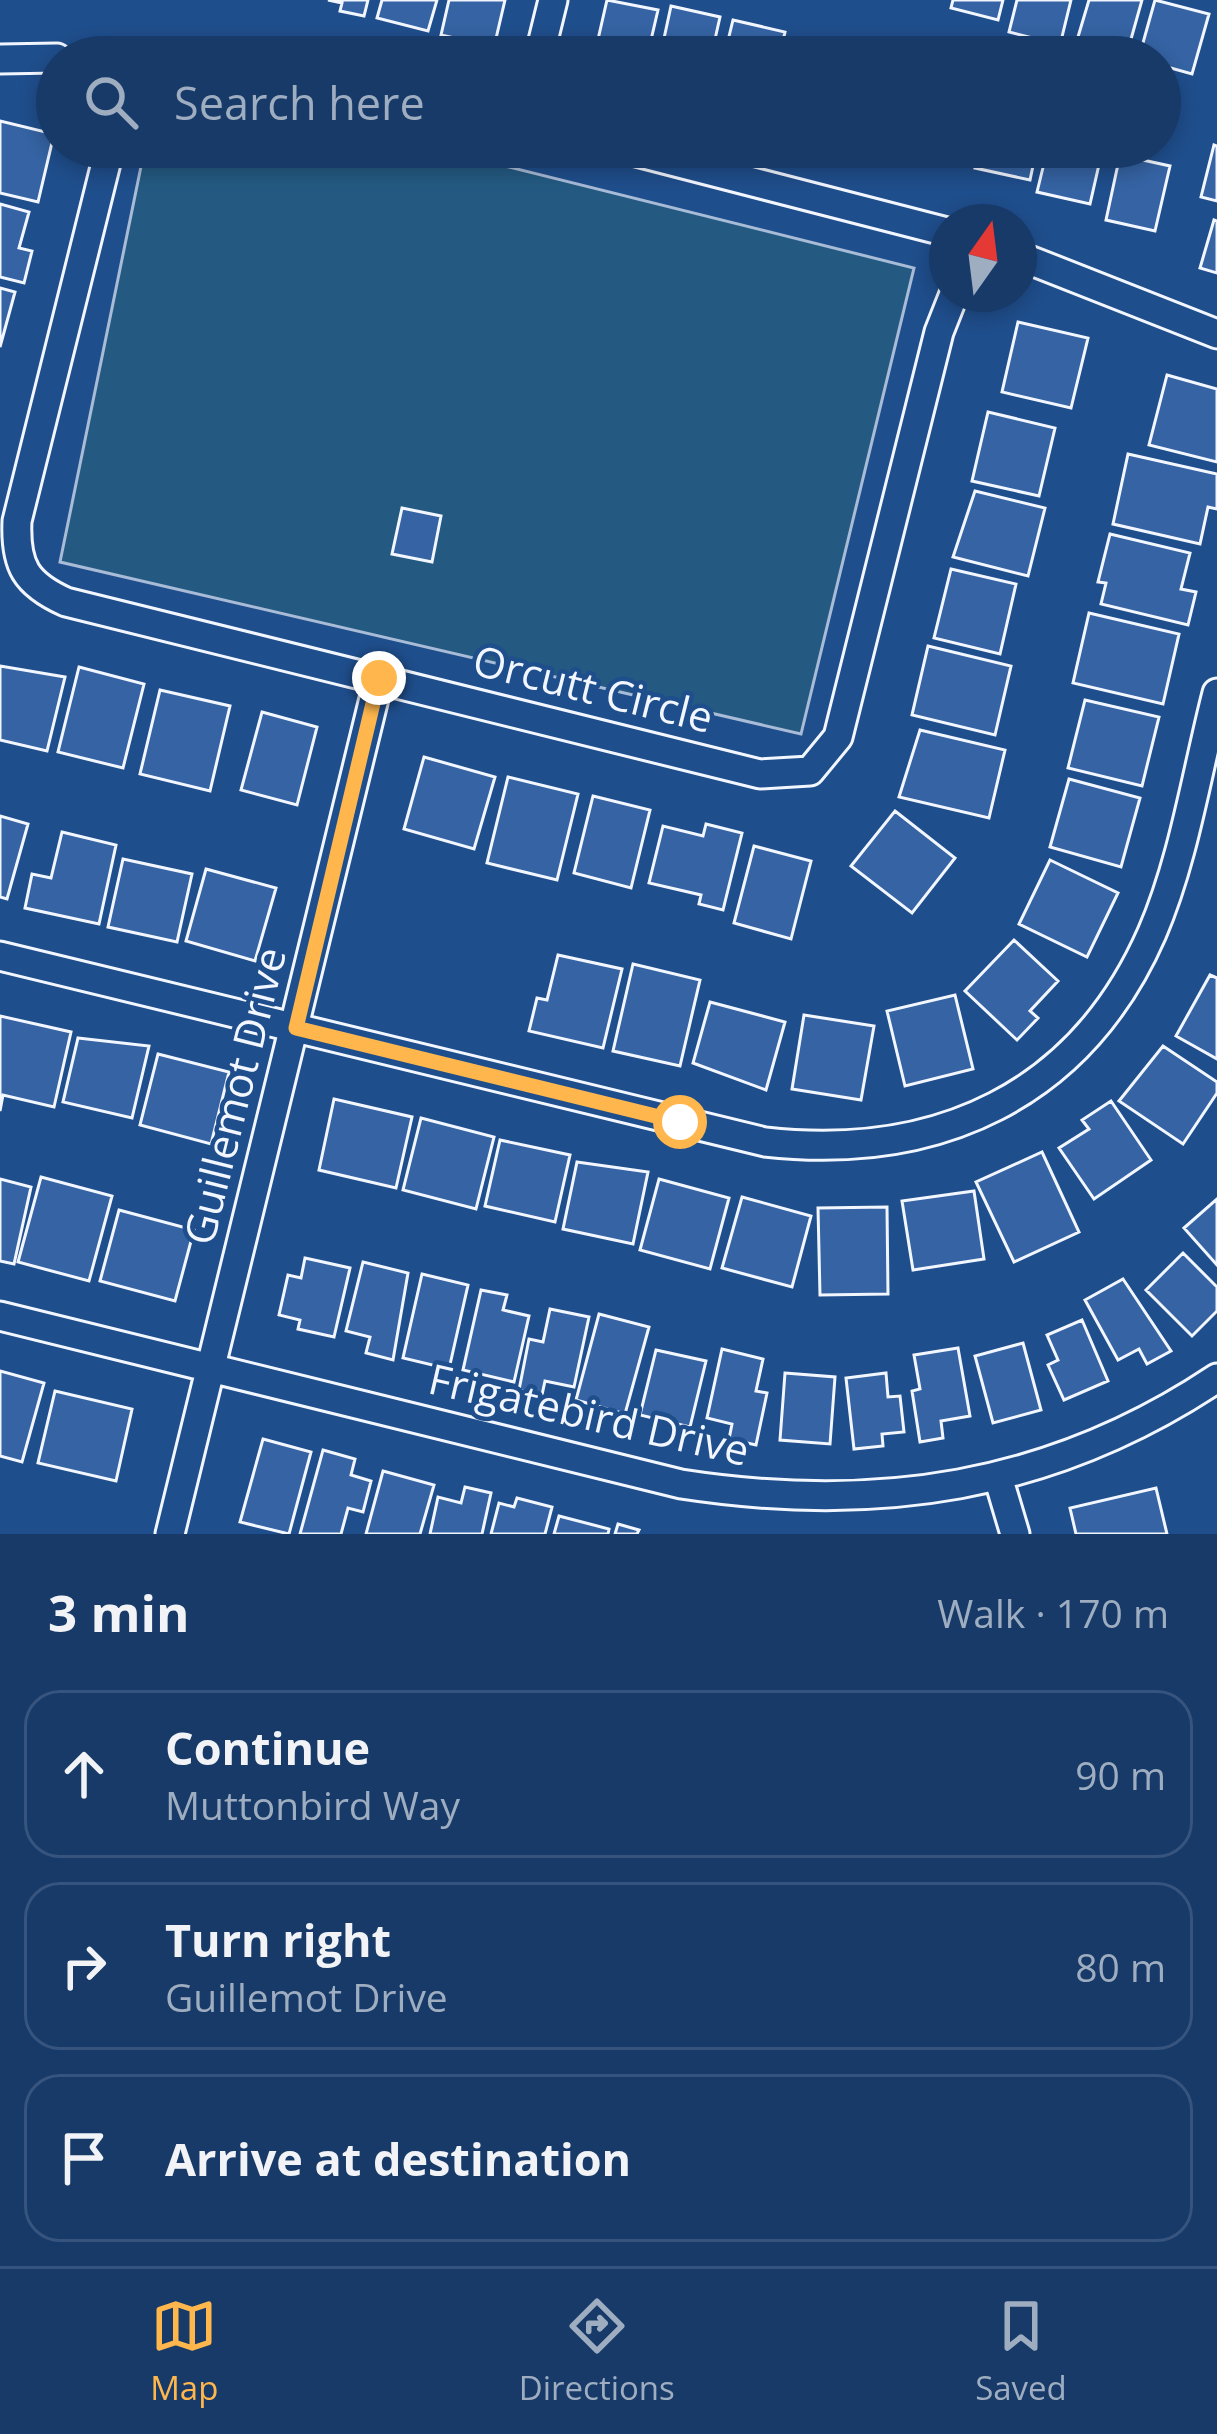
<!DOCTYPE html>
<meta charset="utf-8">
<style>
body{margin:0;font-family:"Open Sans",sans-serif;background:#244571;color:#f1f3f6}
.compass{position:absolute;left:929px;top:204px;width:108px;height:108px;border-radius:50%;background:#173a69;box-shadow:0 6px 18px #0003;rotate:14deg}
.stop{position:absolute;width:36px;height:36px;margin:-27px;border:9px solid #ffb74d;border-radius:50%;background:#fff}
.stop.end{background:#ffb74d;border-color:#fff;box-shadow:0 3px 12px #0008}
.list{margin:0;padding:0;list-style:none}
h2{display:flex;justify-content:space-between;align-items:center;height:156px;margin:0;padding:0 48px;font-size:51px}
h2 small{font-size:39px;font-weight:400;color:#9eadc0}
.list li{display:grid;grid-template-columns:78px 1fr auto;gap:36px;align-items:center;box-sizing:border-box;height:168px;margin:0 24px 24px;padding:0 24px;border:3px solid #36547d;border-radius:36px}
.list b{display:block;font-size:45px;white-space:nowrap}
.list p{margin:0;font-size:39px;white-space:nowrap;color:#9eadc0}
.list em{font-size:39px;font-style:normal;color:#9eadc0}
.icon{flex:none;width:66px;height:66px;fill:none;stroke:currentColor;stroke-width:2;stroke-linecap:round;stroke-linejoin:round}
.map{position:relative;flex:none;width:1217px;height:1534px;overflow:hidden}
.search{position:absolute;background:#173a69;box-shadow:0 6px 18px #0003;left:36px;right:36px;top:36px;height:132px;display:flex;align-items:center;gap:30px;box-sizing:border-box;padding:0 42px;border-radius:66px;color:#9eadc0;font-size:45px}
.sheet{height:732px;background:#173a69}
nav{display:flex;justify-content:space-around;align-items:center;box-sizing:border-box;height:168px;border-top:3px solid #36547d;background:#173a69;font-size:33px;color:#9eadc0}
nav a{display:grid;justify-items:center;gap:6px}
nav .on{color:#ffb74d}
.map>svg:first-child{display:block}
</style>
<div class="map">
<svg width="1217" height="1534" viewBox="0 0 1217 1534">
<rect width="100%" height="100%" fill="#1f4e8c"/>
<!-- green -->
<path fill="#245a82" stroke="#a8bbd7" stroke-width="3" d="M145,147H429L914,268L801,734L60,562Z"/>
<!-- building -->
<path fill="#3563a3" stroke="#f2f6ff" stroke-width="3" d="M328,0H368L364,16L340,11L342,3Z
M382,0H437L428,31L377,18Z
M449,0H505L494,47L441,35Z
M607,0L658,10L647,57H594Z
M953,0H1003L998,20L951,8Z
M1017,0H1071L1060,45L1009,32Z
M1089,0H1142L1126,57H1072Z
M1155,0L1209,14L1192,74L1160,65V57H1139Z
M671,6L720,17L711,57H660Z
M733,20L785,32L779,57H724Z
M801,46L849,57H798Z
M0,121L54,134L38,202L0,193Z
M1214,145L1217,146V201L1201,197Z
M916,147H967L963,165L914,154Z
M980,147H1037L1030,180L975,168Z
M1048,147H1103L1090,204L1037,192Z
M1120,155L1170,166L1155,231L1106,220Z
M0,204L29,212L19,248L32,251L24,283L0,277Z
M1214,220L1217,221V273L1200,268Z
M0,288L15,292L0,347Z
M1018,322L1088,338L1071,408L1002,392Z
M1167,375L1217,389V462L1149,445Z
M988,412L1055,428L1039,496L972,481Z
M1128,454L1217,474V509L1208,507L1200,544L1113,524Z
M975,491L1045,508L1028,576L953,557Z
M402,508L441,516L432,562L392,554Z
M1110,534L1190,553L1181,589L1196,592L1188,625L1101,604L1106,583L1098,582Z
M951,569L1016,584L1000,654L934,638Z
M1089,613L1179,634L1163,704L1073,683Z
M928,646L1011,666L995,735L912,715Z
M0,666L65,677L47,751L0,740Z
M79,667L144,684L123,768L58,752Z
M160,690L230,706L210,791L140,774Z
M1085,700L1159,717L1142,786L1068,768Z
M262,712L317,727L297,805L241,790Z
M920,730L1005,750L989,818L899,797Z
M424,757L495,777L474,849L404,829Z
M508,777L578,794L557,880L487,863Z
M1069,779L1140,798L1121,867L1050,847Z
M593,796L650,810L631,888L574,873Z
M895,811L955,858L912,913L851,866Z
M0,816L28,824L7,899L0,897Z
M706,824L742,833L723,910L699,904L701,895L649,883L663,826L703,836Z
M62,832L116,845L99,924L25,908L32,874L51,878Z
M754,846L811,861L791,939L734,923Z
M123,859L192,874L177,942L108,927Z
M1050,860L1118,893L1087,957L1019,924Z
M206,869L276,888L255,961L186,941Z
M1014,940L1058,981L1030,1011L1038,1018L1017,1040L965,991Z
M558,955L622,969L603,1048L529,1031L537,998L547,1000Z
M633,964L700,980L680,1066L613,1051Z
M1210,975L1217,978V1059L1176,1036Z
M955,995L973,1069L905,1086L887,1011Z
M710,1002L785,1022L766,1090L693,1063Z
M804,1015L874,1026L861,1100L792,1089Z
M0,1016L71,1032L54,1107L3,1095L0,1111Z
M78,1038L149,1046L132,1118L63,1102Z
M1163,1046L1217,1082V1093L1183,1144L1119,1101Z
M158,1054L229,1072L211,1144L140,1125Z
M334,1099L412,1117L396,1188L319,1170Z
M1111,1101L1151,1160L1094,1199L1059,1148L1089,1129L1082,1120Z
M421,1118L494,1137L476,1209L403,1190Z
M500,1140L570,1155L555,1222L485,1206Z
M1042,1152L1079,1232L1014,1262L976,1182Z
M577,1162L648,1172L633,1244L563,1229Z
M41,1177L112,1196L89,1281L18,1262Z
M0,1179L31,1187L14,1264L0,1261Z
M659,1179L729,1198L710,1269L640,1250Z
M974,1191L984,1259L913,1270L902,1201Z
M742,1197L811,1216L792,1287L722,1268Z
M1217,1199V1265L1184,1228Z
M887,1207L888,1294L820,1295L818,1208Z
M119,1210L194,1230L175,1301L100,1281Z
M1183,1253L1217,1287V1311L1192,1336L1146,1290Z
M305,1258L350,1268L334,1337L298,1329L300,1320L279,1315L288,1275L301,1278Z
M363,1262L408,1273L393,1360L366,1353L370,1337L346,1331Z
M422,1274L468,1285L449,1369L403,1358Z
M1123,1279L1171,1351L1147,1364L1139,1349L1118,1360L1085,1300Z
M481,1290L507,1295L503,1310L529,1316L514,1382L463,1370Z
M550,1309L589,1317L574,1387L545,1381L542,1395L519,1390L529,1339L543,1342Z
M599,1314L649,1327L625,1414L576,1400Z
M1082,1320L1108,1381L1064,1400L1048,1365L1058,1360L1047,1335Z
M1023,1343L1041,1410L993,1423L975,1356Z
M958,1348L970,1416L941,1421L943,1438L920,1442L912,1391L920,1389L914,1355Z
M722,1349L763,1359L756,1391L767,1393L756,1445L729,1439L732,1424L707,1418Z
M656,1350L706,1361L690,1427L640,1415Z
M0,1371L44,1383L22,1462L0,1456Z
M785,1373L835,1377L830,1444L780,1440Z
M886,1373L888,1397L900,1396L904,1432L882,1434L883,1446L854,1449L846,1378Z
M55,1391L132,1409L116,1481L38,1463Z
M263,1439L311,1452L289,1534L240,1522Z
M323,1450L355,1459L351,1475L371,1481L363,1512L348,1508L341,1534H300Z
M383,1471L434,1485L420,1534H366Z
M465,1487L491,1493L482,1534H430L438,1497L461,1503Z
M1156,1488L1167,1534H1076L1070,1508Z
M517,1498L552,1507L545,1534H491L499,1503L514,1507Z
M559,1516L609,1529L608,1534H554Z
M618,1524L639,1530L637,1534H615Z"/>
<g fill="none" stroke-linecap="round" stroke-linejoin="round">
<defs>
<path id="minor" d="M539,57L553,0
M0,59L57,58
M110,147L17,521C15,566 26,584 66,602L760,774L810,771L838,737L939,332L954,294
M617,147L947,232
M1019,256L1217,334
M0,956L765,1142C937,1161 1080,1097 1152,933C1184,859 1197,771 1217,693
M0,1316L681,1484C875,1514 1051,1489 1217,1378
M998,1477L1015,1534
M170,1534L379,678"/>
</defs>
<!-- minor casing -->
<use href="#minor" stroke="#f2f6ff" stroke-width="33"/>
<!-- minor -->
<use href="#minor" stroke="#1f4e8c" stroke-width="27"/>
</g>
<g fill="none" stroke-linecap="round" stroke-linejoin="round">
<!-- route -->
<path stroke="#ffb74d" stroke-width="15" d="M379,678L296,1028L680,1122"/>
</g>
<g text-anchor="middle" stroke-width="9" stroke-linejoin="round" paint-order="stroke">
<!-- street labels -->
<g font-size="42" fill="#f2f6ff" stroke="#1f4e8c">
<text transform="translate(593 689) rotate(14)" y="15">Orcutt Circle</text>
<text transform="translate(235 1096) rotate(-76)" y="15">Guillemot Drive</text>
<text transform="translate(589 1415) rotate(13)" y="15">Frigatebird Drive</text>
</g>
</g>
</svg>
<svg class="compass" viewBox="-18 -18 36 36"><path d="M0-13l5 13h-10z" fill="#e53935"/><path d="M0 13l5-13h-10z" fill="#9eadc0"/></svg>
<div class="stop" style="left:680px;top:1122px"></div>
<div class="stop end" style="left:379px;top:678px"></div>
<div class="search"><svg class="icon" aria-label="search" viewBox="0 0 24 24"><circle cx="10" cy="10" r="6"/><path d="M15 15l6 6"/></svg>Search here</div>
</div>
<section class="sheet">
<h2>3 min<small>Walk · 170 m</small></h2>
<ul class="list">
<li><svg class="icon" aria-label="ahead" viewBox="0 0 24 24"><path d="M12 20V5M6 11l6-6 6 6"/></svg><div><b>Continue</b><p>Muttonbird Way</p></div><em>90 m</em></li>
<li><svg class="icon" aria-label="right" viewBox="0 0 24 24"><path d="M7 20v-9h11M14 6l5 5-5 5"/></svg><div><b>Turn right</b><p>Guillemot Drive</p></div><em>80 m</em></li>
<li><svg class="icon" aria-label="arrive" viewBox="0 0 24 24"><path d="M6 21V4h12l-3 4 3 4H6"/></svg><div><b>Arrive at destination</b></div></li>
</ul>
</section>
<nav>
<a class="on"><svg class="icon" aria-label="map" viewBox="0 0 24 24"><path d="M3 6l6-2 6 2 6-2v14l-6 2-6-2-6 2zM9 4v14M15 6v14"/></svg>Map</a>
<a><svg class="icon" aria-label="directions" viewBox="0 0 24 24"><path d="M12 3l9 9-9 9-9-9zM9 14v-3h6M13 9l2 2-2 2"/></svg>Directions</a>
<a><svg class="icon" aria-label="saved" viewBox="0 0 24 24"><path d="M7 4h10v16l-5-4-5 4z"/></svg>Saved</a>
</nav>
